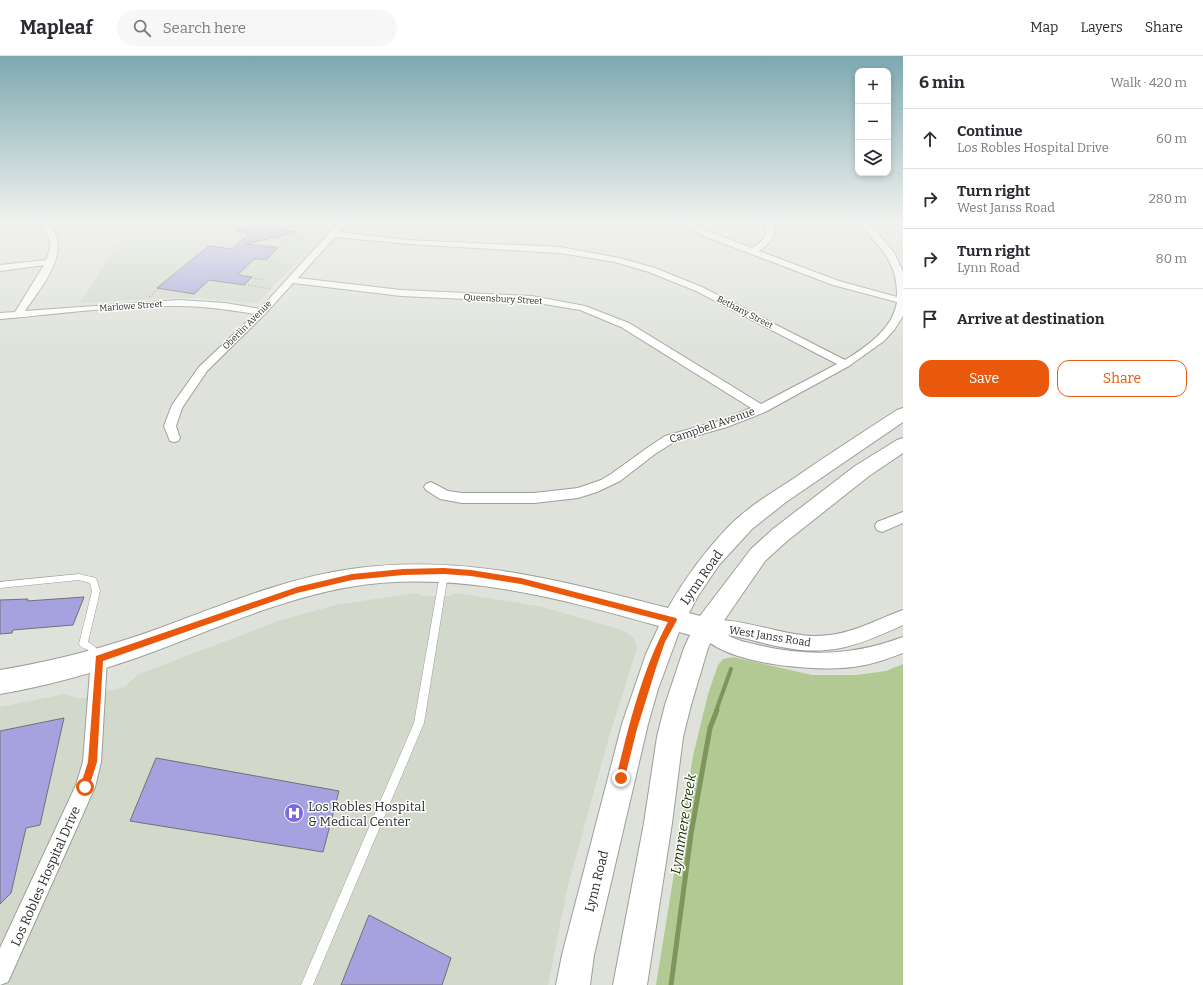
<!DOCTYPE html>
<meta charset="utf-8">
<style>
body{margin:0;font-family:Bitter,serif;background:#f7f7f7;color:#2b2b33}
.controls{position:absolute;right:12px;top:12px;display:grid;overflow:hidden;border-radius:8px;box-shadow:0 2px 6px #0003}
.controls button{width:36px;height:36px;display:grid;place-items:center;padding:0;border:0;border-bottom:1px solid #e1e1e2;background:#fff;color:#2b2b33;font:20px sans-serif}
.stop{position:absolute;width:12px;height:12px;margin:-9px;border:3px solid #ea580c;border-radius:50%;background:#fff}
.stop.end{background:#ea580c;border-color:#fff;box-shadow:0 1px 4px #0008}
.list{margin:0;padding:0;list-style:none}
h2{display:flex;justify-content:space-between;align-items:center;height:52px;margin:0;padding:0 16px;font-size:17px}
h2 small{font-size:13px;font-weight:400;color:#7c7c81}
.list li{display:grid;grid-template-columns:26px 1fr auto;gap:12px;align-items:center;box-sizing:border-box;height:60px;padding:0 16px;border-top:1px solid #e1e1e2}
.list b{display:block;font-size:15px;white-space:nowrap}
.list p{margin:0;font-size:13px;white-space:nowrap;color:#7c7c81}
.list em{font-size:13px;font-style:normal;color:#7c7c81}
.actions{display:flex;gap:8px;padding:12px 16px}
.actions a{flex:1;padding:9px 0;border:1px solid #ea580c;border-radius:12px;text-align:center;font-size:14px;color:#ea580c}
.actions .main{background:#ea580c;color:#fff}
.icon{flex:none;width:22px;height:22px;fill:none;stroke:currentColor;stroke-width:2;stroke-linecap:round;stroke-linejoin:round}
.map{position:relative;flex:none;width:903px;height:929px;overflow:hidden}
header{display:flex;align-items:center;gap:24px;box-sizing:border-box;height:56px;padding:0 20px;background:#fff;border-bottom:1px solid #e1e1e2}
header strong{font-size:19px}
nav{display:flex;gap:22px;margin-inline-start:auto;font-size:14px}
.search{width:280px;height:36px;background:#f7f7f7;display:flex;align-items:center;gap:10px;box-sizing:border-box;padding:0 14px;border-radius:22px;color:#7c7c81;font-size:15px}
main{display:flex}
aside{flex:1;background:#fff}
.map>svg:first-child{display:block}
</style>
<header>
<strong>Mapleaf</strong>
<div class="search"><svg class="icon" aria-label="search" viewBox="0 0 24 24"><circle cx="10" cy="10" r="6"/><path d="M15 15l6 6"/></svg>Search here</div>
<nav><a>Map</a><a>Layers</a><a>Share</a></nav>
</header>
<main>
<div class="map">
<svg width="903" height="929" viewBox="0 0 903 929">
<rect width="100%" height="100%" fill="#dfe2db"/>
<!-- built -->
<path fill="#d2d8ca" d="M132,166H333L259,246L256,247L203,242H168L80,247Z
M415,537L424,540H450L457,537L543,551L625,575L634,582L637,592L609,681L567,833L548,929H0V651L65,638L80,643L125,631L137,619L278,565L336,549Z"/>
<!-- green -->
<path fill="#b3c994" d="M733,601L812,619H856L886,615L903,608V929H656L693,700L708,638L718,609L723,603Z"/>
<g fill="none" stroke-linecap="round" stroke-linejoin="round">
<!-- stream-far1 -->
<path stroke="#7e965b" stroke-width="4" d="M716,655L731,613"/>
<!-- stream -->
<path stroke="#7e965b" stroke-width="5" d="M671,929L691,778L710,672L717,654"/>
</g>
<!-- building -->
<path fill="#a6a2df" stroke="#717077" d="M264,168L267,171L296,176L245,188L278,192L267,203H254L237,219L252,221L244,229L209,224L194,238L157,232L209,190L232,193L250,177L235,175V174Z
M84,541L73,569L13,574L12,577L0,578V544L28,543L27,545Z
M64,662L40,769L26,772L11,837L0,848V675Z
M156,702L339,735L323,796L130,765Z
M369,859L451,902L442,929H341Z"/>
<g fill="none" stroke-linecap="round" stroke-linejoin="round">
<defs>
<path id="service" d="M444,515L447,516L448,518L424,667L313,929H301L414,667L440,518L441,516Z
M79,518L96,522L100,535L88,586C94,589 99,594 102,601L101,604L98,605C93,602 92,598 88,594C84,592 81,592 79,588L92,535L90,527L79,524L0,532V526Z"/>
<path id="minor" d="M37,166H46C76,192 41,231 25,255L179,244L225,247L260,253L339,166H348L339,176L408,184L560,191L619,202L655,212L702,231L845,304C866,291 893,273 897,246L833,229L701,179L679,166H690L707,175L752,192C762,186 770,179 764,166H772C779,179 769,188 759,195L839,225L897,241C898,205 879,191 858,166H867L887,188L895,198L903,216V260L894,274L884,285L849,310L765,356L727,371L674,386L655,398L620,425L597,436L578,442L534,447H462L440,443L426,434L424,431L426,428L431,426L448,435L462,437H534L578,432L601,424L611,418L647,392L665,380L719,365L751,352L621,271L580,254L532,246L401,240L293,227L265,258L207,315L182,352L176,370L180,382L178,385L174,386L170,385L164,370L172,349L199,311L255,258C230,254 204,250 179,250C120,249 59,258 0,263V257L15,256L44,209L0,215V209L46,204C54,186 50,179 37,166ZM335,181L408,188L560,197L615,206L649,216L696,235L837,308L761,348L629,267L585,250L532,240L401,234L298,222Z
M903,456V467L882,476L877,474L875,470L877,466Z
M903,554V569C859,589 831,601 781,591C763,588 745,581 727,579C737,585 750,587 762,590C811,601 855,599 903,581V597C887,603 871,609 853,611C818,616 714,609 697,572L699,567C728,556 780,580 813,580C847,581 873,565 903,554Z
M99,595L105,597L107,603L101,706L95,731L8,926L0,929V892L76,729L83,706L91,603L93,597Z"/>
<path id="secondary" d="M903,352V366L786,446L752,473L719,509L698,540L689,557L700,560L751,493L773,473L855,410L897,384L903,382V397L869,420L787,485L765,505L714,579L708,592L691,649L683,681L672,767L647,929H613L644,767L657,681L665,649L684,592L690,579L679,576L658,633L648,668L594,899L590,929H556L562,899L622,668L646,598L659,570C558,542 454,513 349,531C276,544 208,576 139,601C93,617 47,630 0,638V614C55,605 108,591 160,572C222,549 286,522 351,513C464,497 560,525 668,552C685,522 705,495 729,470C748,451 771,437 793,423C827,399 862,377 897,354Z"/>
</defs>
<!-- service casing -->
<use href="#service" stroke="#9c9f99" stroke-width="1"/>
<!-- minor casing -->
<use href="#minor" stroke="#9c9f99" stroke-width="2"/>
<!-- secondary casing -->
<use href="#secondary" stroke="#9c9f99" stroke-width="2"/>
<!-- path -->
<path stroke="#a3a6a0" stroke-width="1.5" stroke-dasharray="1.5 2" stroke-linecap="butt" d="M288,170L295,178L293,180
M279,173L282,170
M243,185L251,178L245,176L246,172L264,167L272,168L269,171
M243,186L278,191L286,183L284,181
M257,188L263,182
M213,202L216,199
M220,203L239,186L264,180L279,182L293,180L306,182
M232,204L235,201L255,203
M217,217L265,224
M238,220L255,203L280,207
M210,223L271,233
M210,223L232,204L221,202
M149,241L199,197"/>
<!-- service -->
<use href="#service" fill="#fff" fill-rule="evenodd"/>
<!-- minor -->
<use href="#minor" fill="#fff" fill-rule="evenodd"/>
<!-- secondary -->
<use href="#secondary" fill="#fff" fill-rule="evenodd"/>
</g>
<!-- sky -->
<linearGradient id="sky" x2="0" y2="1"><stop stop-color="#7da8b0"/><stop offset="0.56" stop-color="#f1f2ef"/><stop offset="1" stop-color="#f1f2ef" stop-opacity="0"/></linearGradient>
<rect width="903" height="296" fill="url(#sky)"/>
<!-- route -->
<path fill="#ea580c" d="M444,512L471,514L521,522L676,562L677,564L665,586L656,612L637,673L624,725L621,727L618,725L616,722C629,669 642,614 668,566L521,528L471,520L444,518L403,519L352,524L297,537L103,605L97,706L88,734L85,735L82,734L80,731L88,706L96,600L297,531L352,518L403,513Z"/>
<!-- icons -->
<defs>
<symbol id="hospital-disc" viewBox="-11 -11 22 22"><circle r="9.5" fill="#7c69e4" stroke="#fff"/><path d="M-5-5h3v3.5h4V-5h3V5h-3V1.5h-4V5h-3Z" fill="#fff"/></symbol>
</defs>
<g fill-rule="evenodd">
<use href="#hospital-disc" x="283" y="746" width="22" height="22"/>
</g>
<g text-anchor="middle" stroke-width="3" stroke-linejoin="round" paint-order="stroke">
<!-- far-street labels -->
<g font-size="9" fill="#2f302e" stroke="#fff">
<text transform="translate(503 243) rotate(3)" y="3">Queensbury Street</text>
<text transform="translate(131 250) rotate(-4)" y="3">Marlowe Street</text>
<text transform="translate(745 256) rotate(27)" y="3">Bethany Street</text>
<text transform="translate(247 269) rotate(-45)" y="3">Oberlin Avenue</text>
</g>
<!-- street labels -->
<g font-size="11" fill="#2f302e" stroke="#fff">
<text transform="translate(712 369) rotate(-19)" y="4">Campbell Avenue</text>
<text transform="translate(770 580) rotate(9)" y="4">West Janss Road</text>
</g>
<!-- near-street labels -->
<g font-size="13" fill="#2f302e" stroke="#fff">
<text transform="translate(701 521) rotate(-55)" y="5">Lynn Road</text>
<text transform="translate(45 820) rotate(-66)" y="5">Los Robles Hospital Drive</text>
<text transform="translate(596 825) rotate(-76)" y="5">Lynn Road</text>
</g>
<!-- near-poi labels -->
<g font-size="13" fill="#2f302e" stroke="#fff" text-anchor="start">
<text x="308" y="755">Los Robles Hospital<tspan x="308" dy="15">&amp; Medical Center</tspan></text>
</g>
<!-- near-water labels -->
<g font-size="14" font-style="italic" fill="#223103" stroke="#fff">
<text transform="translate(683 768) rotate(-81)" y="5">Lynnmere Creek</text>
</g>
</g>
</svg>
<div class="controls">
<button>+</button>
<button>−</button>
<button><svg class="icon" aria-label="layers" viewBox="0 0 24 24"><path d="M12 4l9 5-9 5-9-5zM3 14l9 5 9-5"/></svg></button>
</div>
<div class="stop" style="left:85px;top:731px"></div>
<div class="stop end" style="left:621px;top:722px"></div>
</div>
<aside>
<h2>6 min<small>Walk · 420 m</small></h2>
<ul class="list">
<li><svg class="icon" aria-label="ahead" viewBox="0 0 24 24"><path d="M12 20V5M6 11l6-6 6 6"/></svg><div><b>Continue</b><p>Los Robles Hospital Drive</p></div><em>60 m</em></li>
<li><svg class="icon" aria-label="right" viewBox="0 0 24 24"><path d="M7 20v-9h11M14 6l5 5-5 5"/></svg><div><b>Turn right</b><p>West Janss Road</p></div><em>280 m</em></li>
<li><svg class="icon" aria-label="right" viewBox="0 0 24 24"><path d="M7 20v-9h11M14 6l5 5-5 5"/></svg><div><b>Turn right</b><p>Lynn Road</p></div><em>80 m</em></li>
<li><svg class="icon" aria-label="arrive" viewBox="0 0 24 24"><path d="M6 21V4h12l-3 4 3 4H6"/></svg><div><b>Arrive at destination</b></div></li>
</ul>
<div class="actions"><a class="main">Save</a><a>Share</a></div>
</aside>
</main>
